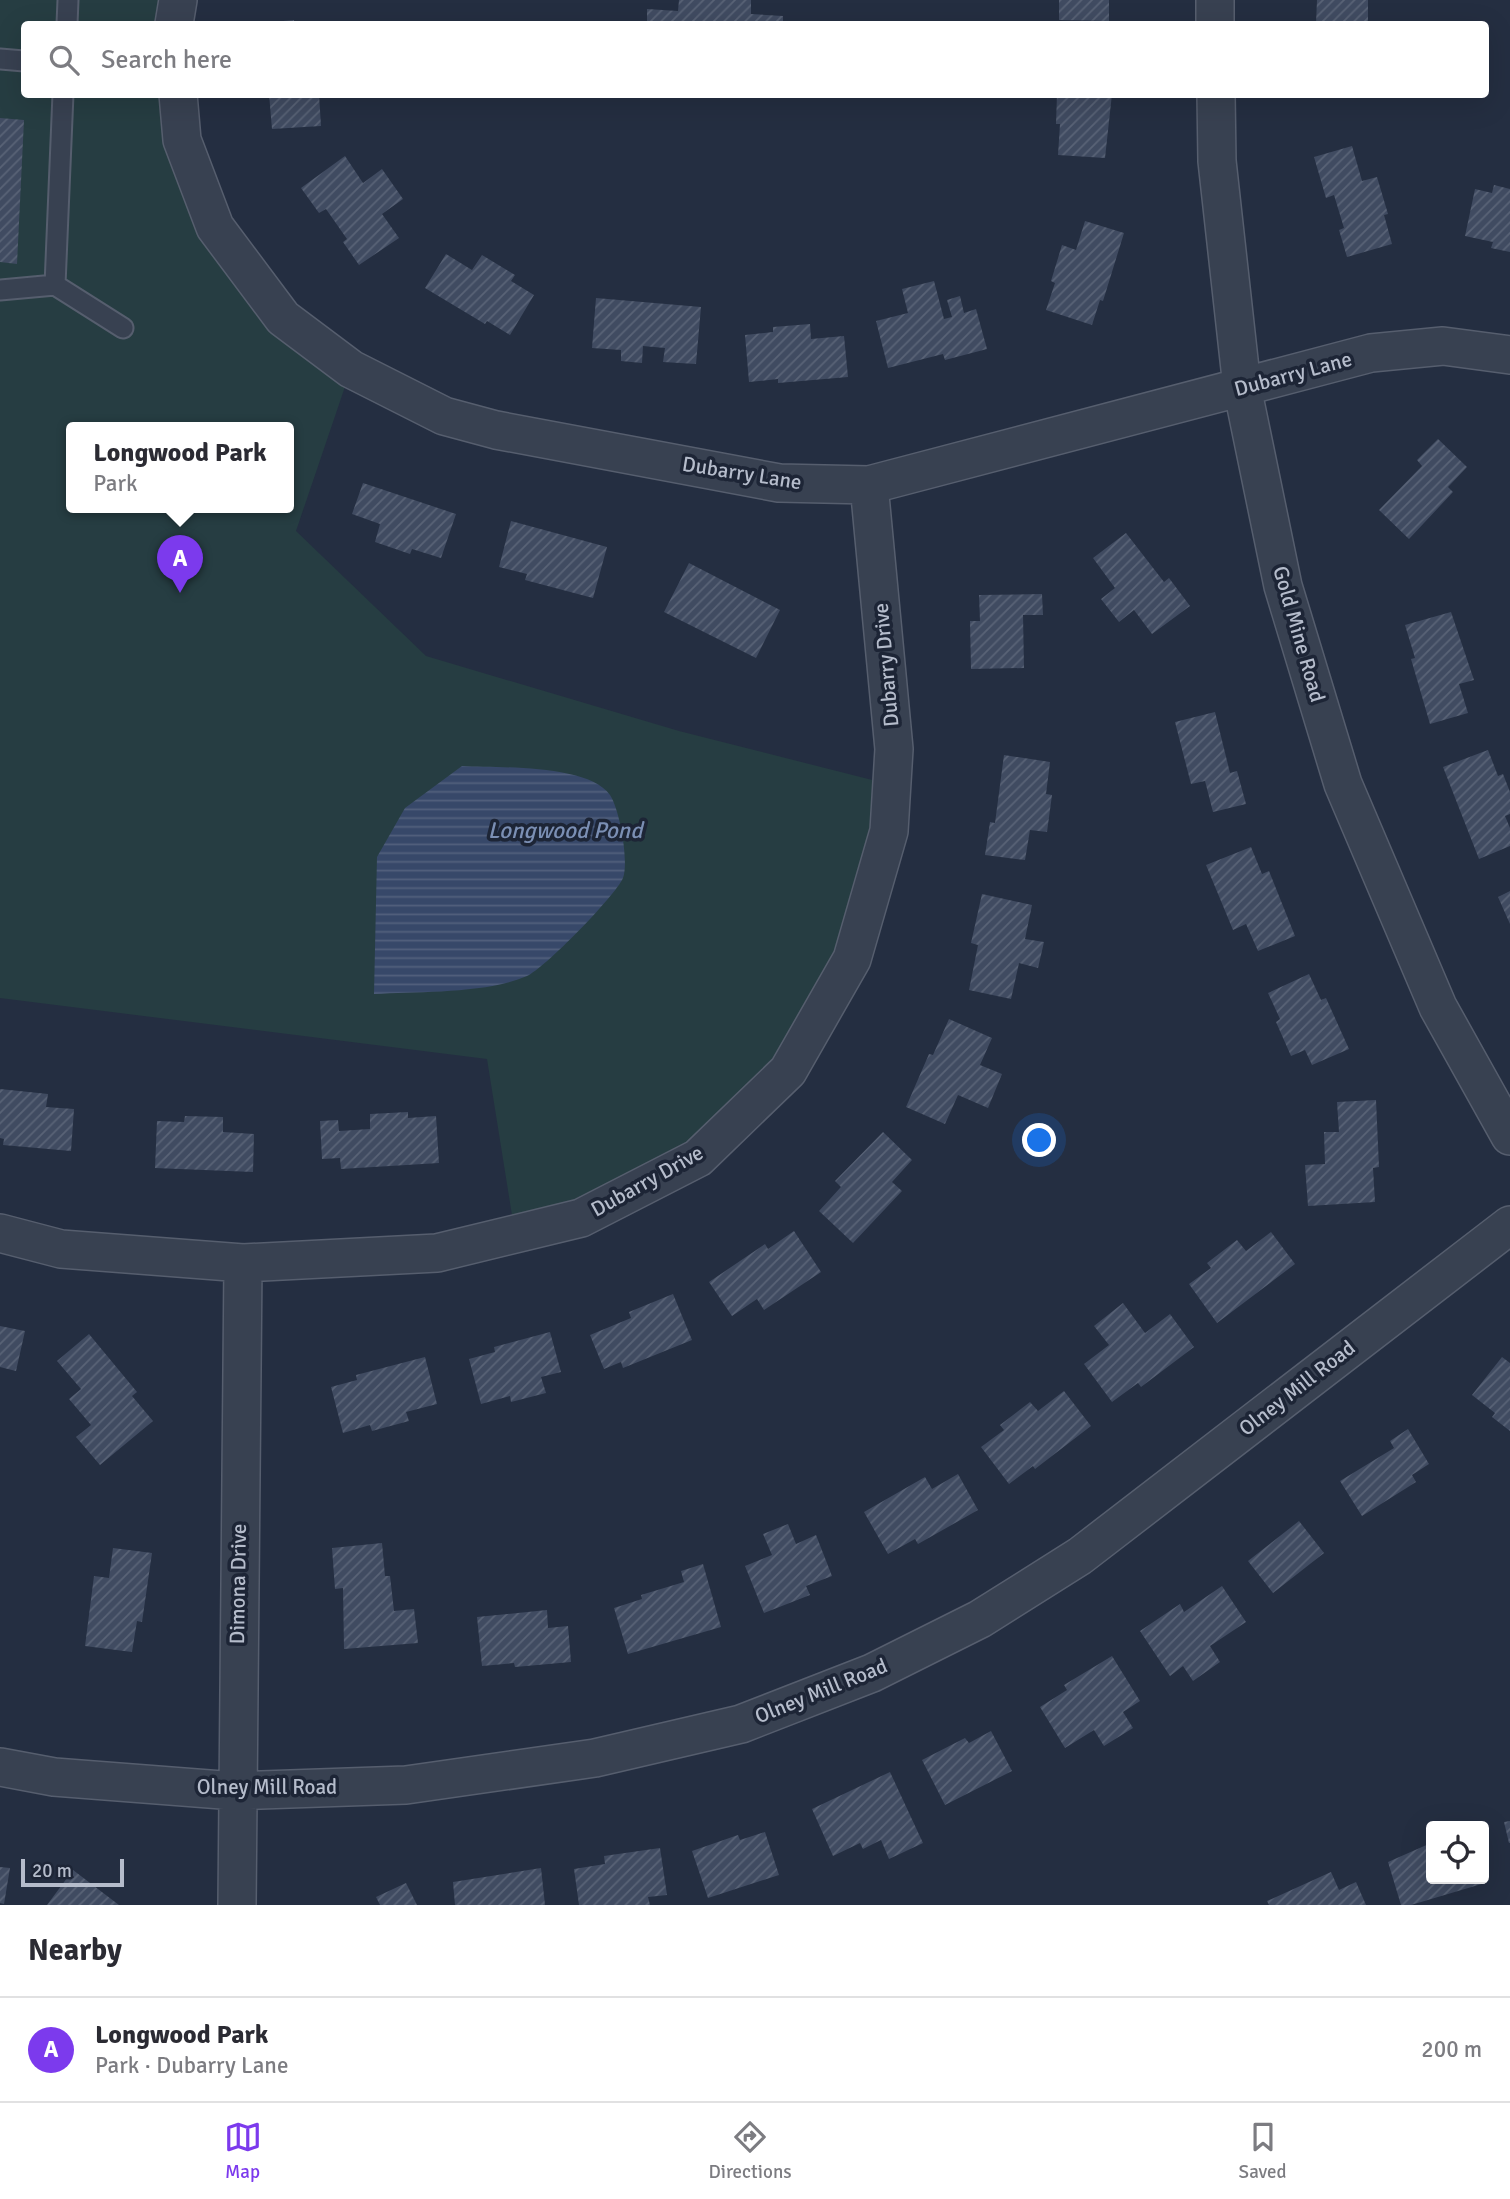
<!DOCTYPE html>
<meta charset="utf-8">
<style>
body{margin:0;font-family:Signika,sans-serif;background:#f7f7f7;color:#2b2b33}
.controls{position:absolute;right:21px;bottom:21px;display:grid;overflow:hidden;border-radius:7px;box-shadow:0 7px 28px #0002}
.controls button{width:63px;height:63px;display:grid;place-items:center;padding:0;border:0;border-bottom:2px solid #e1e1e2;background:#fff;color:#2b2b33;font:35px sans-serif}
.scale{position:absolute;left:21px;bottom:18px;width:103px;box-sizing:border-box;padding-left:7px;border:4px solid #b5bccb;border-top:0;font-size:19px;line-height:24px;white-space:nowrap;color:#b5bccb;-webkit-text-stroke:5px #1d2536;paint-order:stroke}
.you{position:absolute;left:1040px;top:1141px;width:24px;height:24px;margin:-18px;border:5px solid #fff;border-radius:50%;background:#1a73e8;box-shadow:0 0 0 10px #1a73e833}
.badge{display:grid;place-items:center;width:46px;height:46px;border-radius:50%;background:#7c3aed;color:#fff;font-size:23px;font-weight:700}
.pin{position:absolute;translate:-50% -58px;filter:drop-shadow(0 2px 4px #0008)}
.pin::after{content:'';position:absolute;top:37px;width:24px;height:21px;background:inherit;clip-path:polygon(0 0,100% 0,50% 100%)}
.popup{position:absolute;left:66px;top:422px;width:228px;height:91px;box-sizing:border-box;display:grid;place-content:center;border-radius:7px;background:#fff;filter:drop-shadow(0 2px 5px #0005);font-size:23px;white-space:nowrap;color:#7c7c81}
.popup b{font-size:26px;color:#2b2b33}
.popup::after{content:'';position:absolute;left:50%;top:100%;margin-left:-14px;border:14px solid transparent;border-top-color:#fff}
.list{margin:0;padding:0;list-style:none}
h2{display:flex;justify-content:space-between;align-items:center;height:91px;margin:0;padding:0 28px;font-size:30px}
h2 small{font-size:23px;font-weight:400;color:#7c7c81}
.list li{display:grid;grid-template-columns:46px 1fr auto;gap:21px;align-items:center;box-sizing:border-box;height:105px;padding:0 28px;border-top:2px solid #e1e1e2}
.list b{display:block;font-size:26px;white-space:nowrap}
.list p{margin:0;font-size:23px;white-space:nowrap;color:#7c7c81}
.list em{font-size:23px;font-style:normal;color:#7c7c81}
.icon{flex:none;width:38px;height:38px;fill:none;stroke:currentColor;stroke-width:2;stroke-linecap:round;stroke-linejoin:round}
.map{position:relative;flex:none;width:1510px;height:1905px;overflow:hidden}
.search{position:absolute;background:#fff;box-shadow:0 7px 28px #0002;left:21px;right:21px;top:21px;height:77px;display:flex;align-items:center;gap:18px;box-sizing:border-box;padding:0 24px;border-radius:7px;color:#7c7c81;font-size:26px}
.sheet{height:196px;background:#fff}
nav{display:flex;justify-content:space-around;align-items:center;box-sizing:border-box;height:98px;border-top:2px solid #e1e1e2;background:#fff;font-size:19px;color:#7c7c81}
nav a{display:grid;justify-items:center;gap:4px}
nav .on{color:#7c3aed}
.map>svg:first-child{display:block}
</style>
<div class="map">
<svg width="1510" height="1905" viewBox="0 0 1510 1905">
<defs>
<pattern id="water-rules" width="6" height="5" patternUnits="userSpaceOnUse" patternTransform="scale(1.75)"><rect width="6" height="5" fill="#374869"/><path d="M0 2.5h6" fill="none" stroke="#52607d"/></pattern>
<pattern id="building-hatch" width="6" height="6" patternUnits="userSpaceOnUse" patternTransform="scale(1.75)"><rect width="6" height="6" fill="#404b61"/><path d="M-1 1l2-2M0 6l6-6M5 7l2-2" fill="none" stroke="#596376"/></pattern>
</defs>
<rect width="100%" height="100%" fill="#242e41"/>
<!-- green -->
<path fill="#263d42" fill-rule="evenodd" d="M0,0H178L174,24H24V94L178,95L215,227L351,369L296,531L426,656L679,731L892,785L852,959L698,1158L515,1234L487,1059L0,998ZM72,427H288V507H72Z"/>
<!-- water -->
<path fill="url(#water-rules)" d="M462,766C498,768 588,764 610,795C620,810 629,862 623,878C616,895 544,969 527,976C485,994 419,991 374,994L377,857L405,808Z"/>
<!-- building -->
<path fill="url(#building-hatch)" d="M679,0H751V14L783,16V24H647V9L678,11Z
M1059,0H1109V21L1059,20Z
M1317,0H1368V24H1316Z
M294,20V24H263V23Z
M269,94H319L321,126L272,129Z
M1057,94H1112L1105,158L1058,155L1060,124H1056Z
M0,118L24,120L17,264L0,262Z
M1352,146L1362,181L1377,177L1388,214L1384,215L1392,244L1347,257L1339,230L1344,228L1334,195L1326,198L1314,157Z
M345,156L363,183L382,169L403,199L382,214L399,238L359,265L343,242L347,239L326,209L319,213L301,188Z
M1494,185L1510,189V252L1491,248L1493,242L1465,236L1475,189L1492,193Z
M1085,221L1124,233L1103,301L1100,300L1092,325L1046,310L1055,283L1051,281L1062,245L1076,250Z
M446,254L472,270L482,255L515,275L511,281L534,295L510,335L487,321L485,324L425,288Z
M934,281L944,319L952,317L947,300L960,296L964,313L976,309L987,349L945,360L943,354L888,368L876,321L908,313L902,289Z
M596,298L701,307L696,364L663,362L665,348L643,346L642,363L621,361V350L592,348Z
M810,324L811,339L844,336L848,377L778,383V379L749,382L745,335L773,332V327Z
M1438,439L1467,467L1448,487L1453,492L1409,539L1379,510L1422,466L1417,460Z
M363,483L456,514L441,558L412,549L410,554L375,542L380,524L352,514Z
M511,521L607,547L593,598L525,580L527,574L499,567Z
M1126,533L1164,582L1169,578L1190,606L1152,634L1134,610L1119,622L1101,599L1115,588L1093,558Z
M689,563L780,610L756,658L664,612Z
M1042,594L1043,615H1023L1024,668L971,669L970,621H980L979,595Z
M1451,612L1474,680L1459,684L1468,713L1430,724L1411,659L1415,658L1405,625Z
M1215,712L1230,773L1237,771L1246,804L1213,812L1205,781L1191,784L1175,722Z
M1488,750L1498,776L1503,774L1510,792V814L1505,816L1510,828V846L1479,859L1443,767Z
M1004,755L1050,762L1046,794L1052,795L1047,832L1030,830L1025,860L985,855L990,822L995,823Z
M1251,847L1262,874L1269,871L1295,936L1258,951L1246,924L1233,930L1206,865Z
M1510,891V924L1498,897Z
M982,894L1032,905L1025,939L1044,942L1038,968L1019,963L1011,999L969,990L978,945L971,943Z
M1309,974L1321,1000L1326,998L1349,1049L1312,1065L1305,1050L1291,1056L1276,1022L1280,1019L1268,993Z
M949,1019L992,1038L980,1065L1002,1074L988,1108L958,1095L945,1124L906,1107L929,1054L933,1055Z
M0,1089L48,1094L46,1107L74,1109L71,1151L3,1145L4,1139L0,1138Z
M1376,1100L1379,1167L1373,1168L1375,1202L1308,1206L1305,1165L1325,1164L1324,1132H1339L1337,1102Z
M408,1112V1118L436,1116L439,1163L341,1169L340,1158L322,1159L320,1121L338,1120L339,1131L370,1129V1114Z
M185,1116L223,1117V1132L254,1134L253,1172L155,1168L157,1121L184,1122Z
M883,1132L912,1160L892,1182L902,1191L853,1243L819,1211L841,1187L835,1181Z
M794,1231L821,1272L764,1310L757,1299L732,1316L709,1282L765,1244L768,1249Z
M1271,1232L1295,1264L1217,1323L1189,1284L1211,1268L1207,1263L1237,1240L1246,1251Z
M673,1294L692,1340L623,1368L621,1362L604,1369L590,1335L631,1318L629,1312Z
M1123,1303L1145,1333L1170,1314L1194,1347L1141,1387L1138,1383L1112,1402L1084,1364L1109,1345L1094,1326Z
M0,1326L25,1331L16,1371L0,1367Z
M550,1332L561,1372L541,1377L546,1393L511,1402L510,1396L481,1404L469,1359L495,1352L494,1347Z
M89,1334L137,1392L132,1396L153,1421L100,1465L76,1437L91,1425L69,1399L81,1389L57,1361Z
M425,1357L437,1404L406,1412L409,1421L372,1431L370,1425L343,1433L331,1387L357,1380L356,1375Z
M1502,1357L1510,1363V1431L1492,1417L1495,1413L1472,1395Z
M1064,1391L1091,1426L1035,1469L1033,1466L1009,1484L981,1447L1004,1430L1000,1425L1030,1402L1038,1411Z
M1408,1429L1429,1464L1412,1475L1416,1482L1362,1516L1340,1481L1394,1448L1390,1441Z
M958,1474L978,1510L918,1544L915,1539L888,1554L864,1512L925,1477L932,1489Z
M1299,1521L1324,1553L1273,1593L1248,1561Z
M788,1524L796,1544L816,1535L832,1576L806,1586L810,1595L764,1613L745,1566L772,1555L763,1534Z
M382,1543L385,1576H390L394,1611L414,1609L418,1643L344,1649L343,1588L335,1589L332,1548Z
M113,1548L152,1553L142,1622L137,1621L132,1652L85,1646L94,1576L109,1578Z
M703,1564L721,1627L628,1654L614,1608L642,1599L641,1595L684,1582L681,1571Z
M1222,1586L1246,1622L1210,1646L1220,1662L1193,1681L1183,1666L1170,1676L1140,1631L1180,1604L1184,1612Z
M547,1610L548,1628L568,1626L571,1662L515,1667L514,1663L482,1666L477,1617Z
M1112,1656L1140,1701L1123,1712L1133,1728L1104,1746L1094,1730L1065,1748L1040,1707L1067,1690L1064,1685Z
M991,1731L1012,1771L945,1805L922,1760L965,1738L969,1743Z
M890,1772L923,1843L889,1859L881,1840L863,1849L860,1843L833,1856L812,1809Z
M1510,1821V1843H1509L1504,1822Z
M765,1832L779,1875L708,1898L692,1851L738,1835L740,1840Z
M1431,1843V1879H1483L1485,1883L1411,1905H1401L1388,1862Z
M660,1848L667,1895L648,1897L650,1905H579L574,1869L605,1864L604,1856Z
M0,1867L10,1868L4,1904L0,1903Z
M541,1868L545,1905H455L453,1882Z
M73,1870L119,1905H47Z
M1331,1872L1339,1890L1356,1882L1366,1905H1269L1267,1901Z
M406,1883L417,1905H380L376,1897Z"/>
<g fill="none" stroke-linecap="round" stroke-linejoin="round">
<defs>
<path id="lane" d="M67,24L68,0
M0,59L24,61
M63,94L55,285L123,328
M0,290L55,285"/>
<path id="street" d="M1215,0V24
M174,24L178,0
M178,94L182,140L215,227L283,318L351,369L444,416L496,430L779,483L869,485L1371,353L1443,346L1510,355
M1216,94L1217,161L1242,387L1283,586L1343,784L1438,1007L1510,1136
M0,1233L61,1249L243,1263L437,1253L581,1218L698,1158L788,1071L852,959L889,831L894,749L869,485
M0,1767L54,1777L235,1791L406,1785L595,1758L741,1724L872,1673L980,1619L1080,1556L1510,1225
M237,1905L243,1263"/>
</defs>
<!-- lane casing -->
<use href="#lane" stroke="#565e6e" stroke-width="23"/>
<!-- street casing -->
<use href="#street" stroke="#565e6e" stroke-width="40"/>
<!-- lane -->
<use href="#lane" stroke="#384151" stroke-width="19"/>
<!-- street -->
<use href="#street" stroke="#384151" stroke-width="37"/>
</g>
<g text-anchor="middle" stroke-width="7" stroke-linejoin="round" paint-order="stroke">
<!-- street labels -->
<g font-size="21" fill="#b5bccb" stroke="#1d2536">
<text transform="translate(1293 374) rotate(-15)" y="7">Dubarry Lane</text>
<text transform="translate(742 473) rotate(9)" y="7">Dubarry Lane</text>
<text transform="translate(1299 634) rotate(74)" y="7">Gold Mine Road</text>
<text transform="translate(886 665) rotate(-95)" y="7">Dubarry Drive</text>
<text transform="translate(647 1181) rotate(-29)" y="7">Dubarry Drive</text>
<text transform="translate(1297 1388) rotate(-38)" y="7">Olney Mill Road</text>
<text transform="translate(238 1584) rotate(-89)" y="7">Dimona Drive</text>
<text transform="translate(821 1691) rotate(-22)" y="7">Olney Mill Road</text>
<text x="267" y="1794">Olney Mill Road</text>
</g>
<!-- water labels -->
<g font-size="23" font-style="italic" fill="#7b8fb4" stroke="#1d2536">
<text x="565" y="838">Longwood Pond</text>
</g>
</g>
</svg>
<div class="controls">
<button><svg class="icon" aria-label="locate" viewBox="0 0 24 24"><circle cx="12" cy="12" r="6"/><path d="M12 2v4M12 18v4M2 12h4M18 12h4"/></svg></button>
</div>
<div class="scale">20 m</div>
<div class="you"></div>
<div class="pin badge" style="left:180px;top:593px">A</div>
<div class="popup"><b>Longwood Park</b>Park</div>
<div class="search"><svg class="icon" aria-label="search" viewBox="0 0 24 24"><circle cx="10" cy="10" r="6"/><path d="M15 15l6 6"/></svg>Search here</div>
</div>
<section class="sheet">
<h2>Nearby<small></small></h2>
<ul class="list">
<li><span class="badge">A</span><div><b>Longwood Park</b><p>Park · Dubarry Lane</p></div><em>200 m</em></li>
</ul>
</section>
<nav>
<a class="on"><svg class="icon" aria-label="map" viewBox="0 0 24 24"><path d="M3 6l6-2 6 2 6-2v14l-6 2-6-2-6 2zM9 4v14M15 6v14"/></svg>Map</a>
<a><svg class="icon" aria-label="directions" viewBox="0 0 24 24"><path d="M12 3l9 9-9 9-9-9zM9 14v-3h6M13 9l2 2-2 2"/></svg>Directions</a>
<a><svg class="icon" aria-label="saved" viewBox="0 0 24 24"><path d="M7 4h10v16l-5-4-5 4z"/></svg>Saved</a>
</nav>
